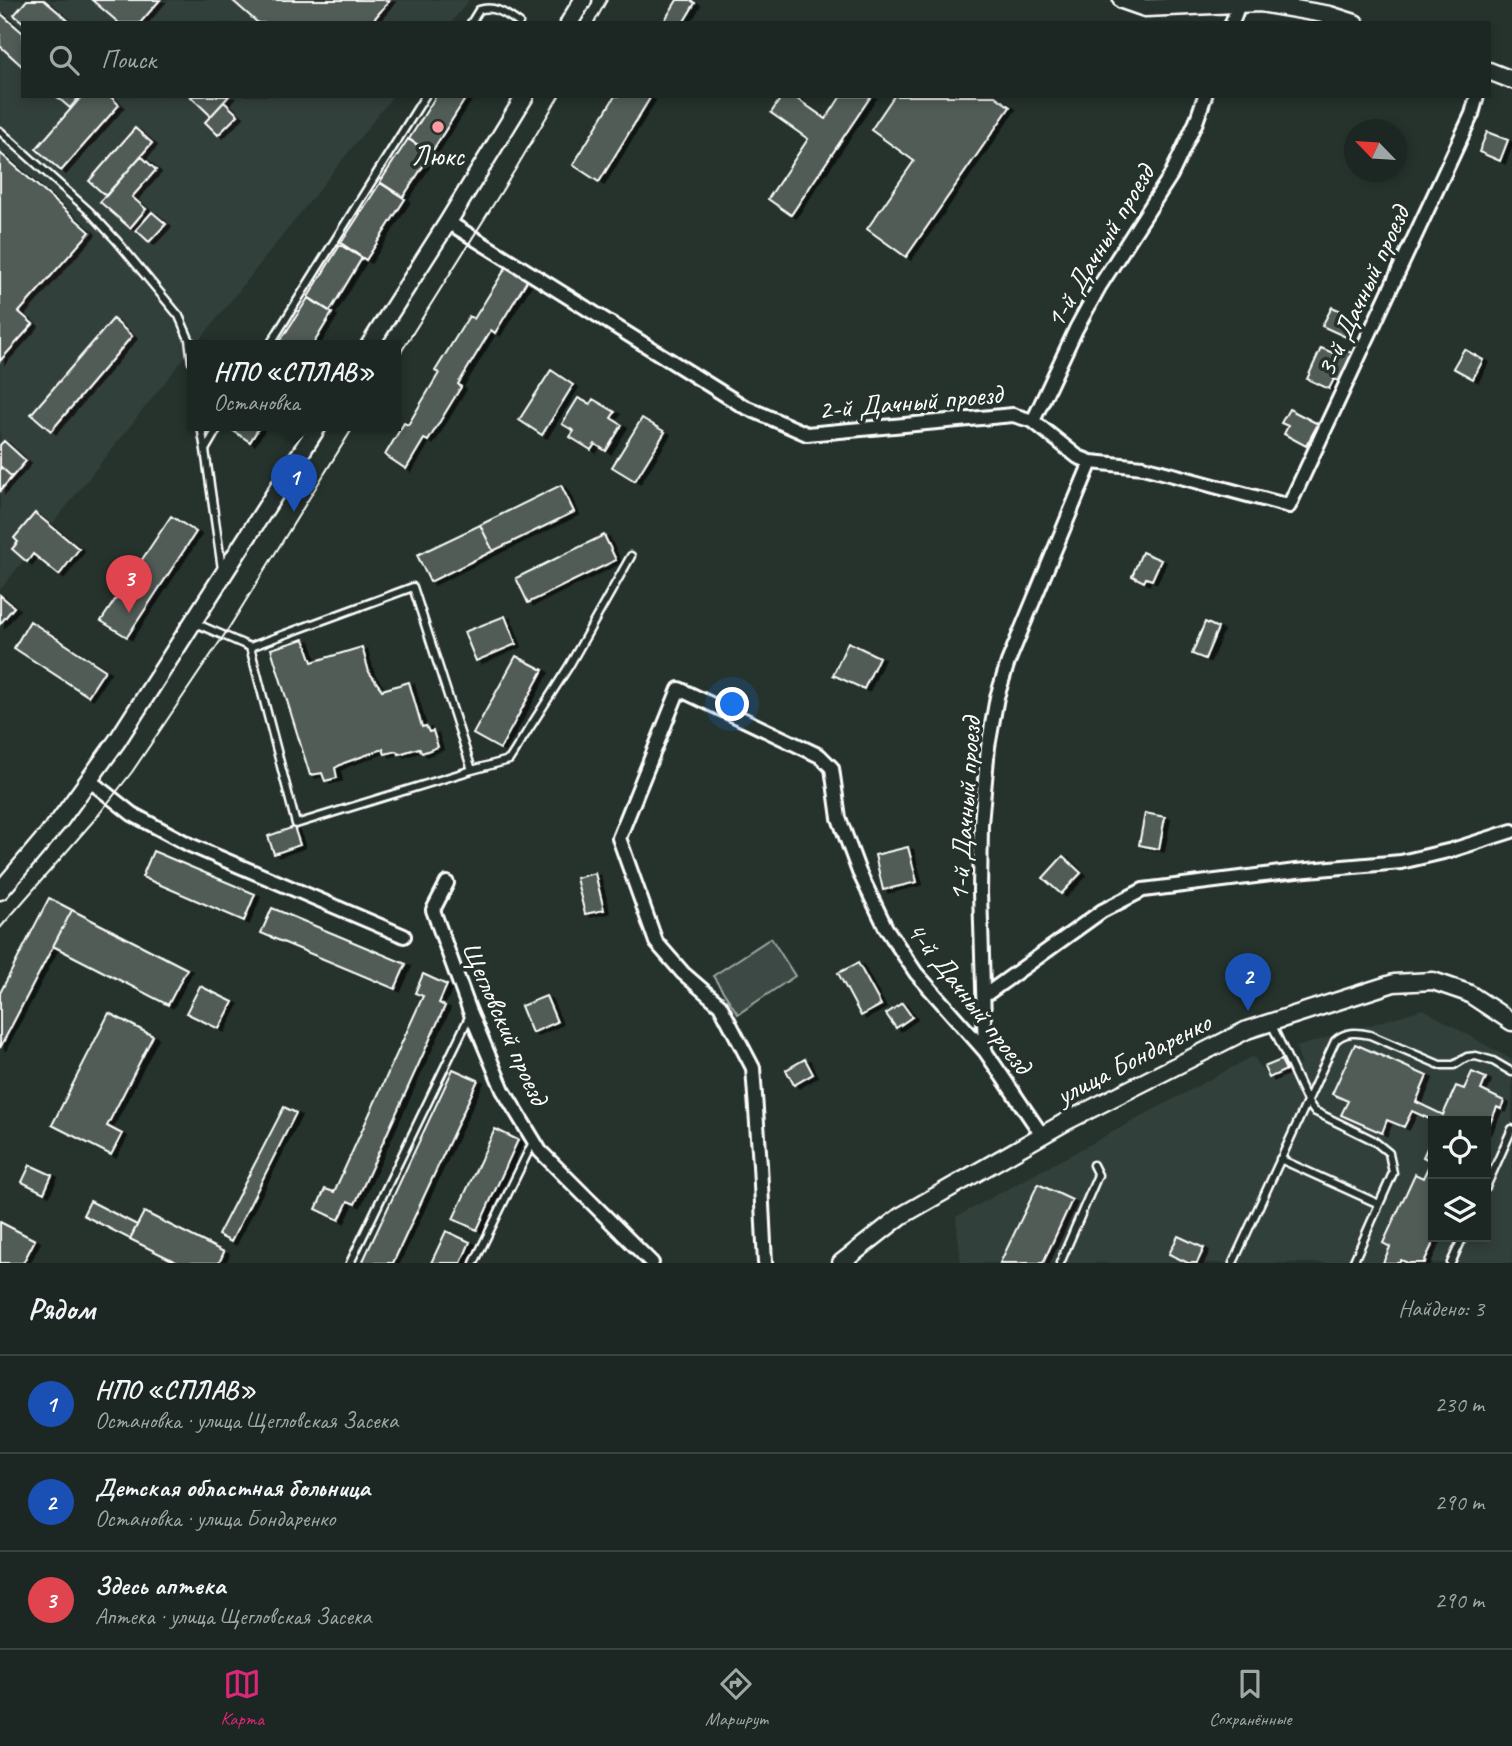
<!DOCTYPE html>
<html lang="ru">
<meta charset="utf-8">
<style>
body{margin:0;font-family:Caveat,sans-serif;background:#252e2a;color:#f1f3f6}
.controls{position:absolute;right:21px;bottom:21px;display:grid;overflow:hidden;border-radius:0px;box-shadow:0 4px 10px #0003}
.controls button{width:63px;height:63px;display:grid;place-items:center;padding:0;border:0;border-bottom:2px solid #3a4340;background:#1c2622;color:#f1f3f6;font:35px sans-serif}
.compass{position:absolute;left:1344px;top:119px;width:63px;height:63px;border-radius:50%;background:#1c2622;box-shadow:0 4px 10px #0003;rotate:295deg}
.you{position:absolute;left:733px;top:705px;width:24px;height:24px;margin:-18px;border:5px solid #fff;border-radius:50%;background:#1a73e8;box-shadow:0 0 0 10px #1a73e833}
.badge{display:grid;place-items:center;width:46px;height:46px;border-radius:50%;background:#db2777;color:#fff;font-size:23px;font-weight:700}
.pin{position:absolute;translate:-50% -58px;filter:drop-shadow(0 2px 4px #0008)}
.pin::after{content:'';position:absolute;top:37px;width:24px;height:21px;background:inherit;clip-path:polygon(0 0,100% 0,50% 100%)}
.popup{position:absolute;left:187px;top:340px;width:214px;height:91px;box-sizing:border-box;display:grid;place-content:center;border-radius:0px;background:#1c2622;filter:drop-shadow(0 2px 5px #0005);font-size:23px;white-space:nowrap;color:#a0a5a5}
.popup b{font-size:26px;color:#f1f3f6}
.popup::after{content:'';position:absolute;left:50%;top:100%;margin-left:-14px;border:14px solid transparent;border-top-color:#1c2622}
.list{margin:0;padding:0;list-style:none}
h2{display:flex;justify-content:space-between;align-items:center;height:91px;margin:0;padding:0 28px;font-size:30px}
h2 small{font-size:23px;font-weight:400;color:#a0a5a5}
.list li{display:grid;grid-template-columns:46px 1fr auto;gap:21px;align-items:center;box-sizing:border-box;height:98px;padding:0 28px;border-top:2px solid #3a4340}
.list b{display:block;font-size:26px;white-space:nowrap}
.list p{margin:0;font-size:23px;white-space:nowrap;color:#a0a5a5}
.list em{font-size:23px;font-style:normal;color:#a0a5a5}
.icon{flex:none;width:38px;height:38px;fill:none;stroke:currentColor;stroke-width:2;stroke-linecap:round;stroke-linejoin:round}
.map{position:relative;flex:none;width:1512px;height:1263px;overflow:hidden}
.search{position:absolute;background:#1c2622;box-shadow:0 4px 10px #0003;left:21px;right:21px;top:21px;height:77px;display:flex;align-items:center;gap:18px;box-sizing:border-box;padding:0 24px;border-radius:0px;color:#a0a5a5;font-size:26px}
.sheet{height:385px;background:#1c2622}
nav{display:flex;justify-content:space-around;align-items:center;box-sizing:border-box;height:98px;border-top:2px solid #3a4340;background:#1c2622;font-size:19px;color:#a0a5a5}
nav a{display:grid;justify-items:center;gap:4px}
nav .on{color:#db2777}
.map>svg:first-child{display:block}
</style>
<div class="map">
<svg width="1512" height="1263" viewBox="0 0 1512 1263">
<defs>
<filter id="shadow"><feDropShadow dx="5" dy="2.5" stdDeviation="0" flood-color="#0009"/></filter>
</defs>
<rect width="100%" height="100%" fill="#26332d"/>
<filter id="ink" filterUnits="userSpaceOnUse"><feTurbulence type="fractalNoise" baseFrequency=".0143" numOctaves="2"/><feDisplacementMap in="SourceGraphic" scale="14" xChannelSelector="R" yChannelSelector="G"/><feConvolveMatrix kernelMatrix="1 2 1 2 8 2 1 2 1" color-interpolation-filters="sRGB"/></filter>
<g filter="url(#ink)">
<!-- built -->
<path fill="#333f3a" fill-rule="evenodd" d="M0,0H469L451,23H23V96H393L195,346H192V348L0,590Z
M1423,1009L1512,1060V1263H961L956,1217L1253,1056L1268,1079L1301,1064L1296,1047ZM1433,1121H1486V1237H1433Z"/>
<!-- green -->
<path fill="#3e4944" stroke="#9ea4a2" stroke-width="2" d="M771,938L795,976L738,1014L713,976Z"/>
<!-- building -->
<path fill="#515c57" stroke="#fff" stroke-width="2" filter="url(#shadow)" d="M27,0H44L71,23H24L14,15Z
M92,0H160L140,23H119Z
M232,0H390L371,23H258Z
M677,0H690L695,3L683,23H663Z
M0,13L23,33V67L0,46Z
M56,96H80L70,108Z
M82,96H110L119,105L61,171L36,149Z
M190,96H229L211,116Z
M436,96H467L431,153L409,139Z
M615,96H647L650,98L599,182L573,165Z
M782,96H793L826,119L841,96H871L791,215L768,199L808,139L771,113Z
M894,96H995L1010,107L906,257L867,229L914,161L871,130Z
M224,102L238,115L218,135L205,122Z
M135,128L152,143L106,196L89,181Z
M1487,132L1508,140L1500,161L1479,152Z
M408,139L431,154L403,197L380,182Z
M0,153L90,232L19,312L33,324L0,361Z
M141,156L156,170L132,197L146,209L130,228L100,202Z
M380,183L405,199L366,260L341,243Z
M152,212L166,224L149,242L136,230Z
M340,245L362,258L330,311L308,297Z
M507,266L528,279L495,333L491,330L458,384L461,387L428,441L424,439L406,469L385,455L404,423L408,425L439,373L435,371L469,316L474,319Z
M308,298L332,313L312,346H277Z
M1332,307L1357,318L1348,338L1322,326Z
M113,319L132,336L51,431L31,414Z
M1321,348L1340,356L1343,349L1356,355L1343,383L1334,379L1329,389L1307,379Z
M1464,349L1483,360L1473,379L1453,368Z
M551,370L573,385L542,435L519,420Z
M578,398L590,404L593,399L615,412L611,418L622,425L606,451L595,444L591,450L570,437L574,431L562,424Z
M1289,409L1318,424L1306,446L1284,434L1288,426L1281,423Z
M642,418L665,432L635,481L612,467Z
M226,426H260L250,442Z
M4,441L26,461L12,477L0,466V445Z
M0,466L12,477L0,491Z
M561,485L574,512L493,551L480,525Z
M35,513L79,549L59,575L33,554L27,562L12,549L18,542L14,538Z
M171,516L196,532L127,637L101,621Z
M480,525L493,551L430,582L417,555Z
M604,535L616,560L528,603L516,578Z
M1142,552L1161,560L1152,580L1146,578L1144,582L1132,576Z
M0,595L14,607L0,624Z
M505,616L516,644L476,661L464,632Z
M30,621L105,670L88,696L14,648Z
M1205,622L1218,628L1205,659L1192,654Z
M304,639L312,662L362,647L369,672L382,690L409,682L422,727L426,726L429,732L433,731L438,747L422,753L419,748L399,754L396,751L385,754L383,749L344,763L335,768L337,778L325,781L322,773L310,775L271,649Z
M848,642L879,657L864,689L833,675Z
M516,656L543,670L500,749L473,734Z
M1145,813L1165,817L1159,849L1139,845Z
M294,827L300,845L274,854L268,836Z
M908,847L917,882L883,890L875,855Z
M153,851L255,894L244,921L142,877Z
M1063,856L1081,873L1061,894L1043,878Z
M595,873L604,910L585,914L576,878Z
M49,898L72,910L0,1048V993Z
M272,908L406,964L395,989L261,933Z
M72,910L187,969L168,1005L53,946Z
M858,963L881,1005L861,1016L838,973Z
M423,974L447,985L439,1003L445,1006L355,1204L348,1201L339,1220L316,1209L325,1189L334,1192L423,996L415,993Z
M200,986L233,1002L219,1029L186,1013Z
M546,996L557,1022L532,1033L521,1006Z
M902,1003L912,1017L896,1028L886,1014Z
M109,1013L153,1036L107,1126L122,1134L111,1155L52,1125Z
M1355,1044L1427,1076L1416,1102L1443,1115L1456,1086L1464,1089L1472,1072L1486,1078L1481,1090L1504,1101L1501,1109L1497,1107L1486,1132V1121H1434L1412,1111L1404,1127L1387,1120L1382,1133L1341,1115L1348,1101L1332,1094Z
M805,1059L813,1074L794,1085L786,1070Z
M1281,1060L1286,1070L1269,1078L1264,1067Z
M453,1069L478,1080L393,1263H362Z
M284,1107L296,1113L231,1242L218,1235Z
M495,1129L518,1140L477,1230L453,1219Z
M1433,1135V1237H1436L1424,1262L1426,1263H1408L1401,1260L1399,1263H1383L1390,1247L1383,1243L1415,1174L1423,1178L1431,1161L1423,1157Z
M30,1165L52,1175L44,1193L22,1182Z
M1038,1184L1072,1200L1043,1263H1000Z
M90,1201L137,1225L130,1239L83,1215Z
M144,1212L224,1252L219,1263H178L130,1239Z
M0,1222L35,1240L23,1263H0Z
M446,1231L470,1242L461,1263H431Z
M1178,1236L1204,1248L1197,1263H1188L1169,1254Z"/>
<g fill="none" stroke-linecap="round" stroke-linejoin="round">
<defs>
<path id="service" d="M471,23L479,10C495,5 506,14 519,23
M0,131L89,211L117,241L179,316L189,339L192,362
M269,346L425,96
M201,426L205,450
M219,426L205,450L222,569
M195,623L250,647L296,824L472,770L413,587L250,647
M472,770L509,760L569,666L631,556
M1271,1023L1307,1101L1314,1111L1373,1140L1389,1153L1393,1173L1353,1263
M1280,1159L1379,1204
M1486,1187L1512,1129
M350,1263L470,1015
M474,1263L533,1142
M1060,1263L1098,1175L1093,1165
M1233,1263L1335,1041C1345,1031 1357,1032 1370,1035L1440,1065H1454L1467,1057L1476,1056L1493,1061L1512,1072
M1451,1263L1463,1237"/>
<path id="minor" d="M1232,23L1239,4
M448,222L743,406L807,434L1013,415L1033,421L1078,457L1091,462L1143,467L1289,506L1472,114L1477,96
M1033,421L1076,329L1099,287L1171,175L1196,122L1205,96
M89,780L132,814L190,845L404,936
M447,883L433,910L469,1009L503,1090L534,1141L540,1151L652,1263
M984,996L1102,911L1143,890L1296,871L1401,862L1452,850L1512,831
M985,1051L980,892L981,824L988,747L997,697L1008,662L1091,462
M765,1263L760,1165L753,1068L720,1005L683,973L656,942L619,838L679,689L820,756L832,768L839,818L859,872L886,928L916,973L985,1051L1042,1135"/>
<path id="tertiary" d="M1122,0L1145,8L1260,3L1330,15L1355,23
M569,23L583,0
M1489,71L1512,80
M369,346L448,222L525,96
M0,891L60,820L117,741L318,426
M841,1263L901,1216L1067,1121L1247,1030L1394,983L1433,981L1468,993L1512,1022"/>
</defs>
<!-- service casing -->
<use href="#service" stroke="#fff" stroke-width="11"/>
<!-- minor casing -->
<use href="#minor" stroke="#fff" stroke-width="18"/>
<!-- tertiary casing -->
<use href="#tertiary" stroke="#fff" stroke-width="21"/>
<!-- service -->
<use href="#service" stroke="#26332d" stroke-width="6"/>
<!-- minor -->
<use href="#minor" stroke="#26332d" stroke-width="12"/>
<!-- tertiary -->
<use href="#tertiary" stroke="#26332d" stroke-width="16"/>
<!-- tram -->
<path stroke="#fff" stroke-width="2" d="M594,23L607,0
M396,360L515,170L559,96
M0,928L96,818L132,772L227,631L354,426"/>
</g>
</g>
<!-- markers -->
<circle fill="#ff9aa2" stroke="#26332d" stroke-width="2.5" cx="438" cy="127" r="7"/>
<g text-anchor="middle" stroke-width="7" stroke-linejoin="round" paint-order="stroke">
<!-- poi labels -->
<g font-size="28" fill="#fff" stroke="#26332d">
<text x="438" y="165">Люкс</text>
</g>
<!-- street labels -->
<g font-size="28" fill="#fff" stroke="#26332d">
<text transform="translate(1099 246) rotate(-59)" y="10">1-й Дачный проезд</text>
<text transform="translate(1362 291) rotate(-65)" y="10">3-й Дачный проезд</text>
<text transform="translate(910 401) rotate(-5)" y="10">2-й Дачный проезд</text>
<text transform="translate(964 809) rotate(-86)" y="10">1-й Дачный проезд</text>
<text transform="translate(970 997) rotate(52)" y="10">4-й Дачный проезд</text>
<text transform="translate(506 1023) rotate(66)" y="10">Щегловский проезд</text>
<text transform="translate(1133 1058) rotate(-27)" y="10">улица Бондаренко</text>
</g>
</g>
</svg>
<div class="controls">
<button><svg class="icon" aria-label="locate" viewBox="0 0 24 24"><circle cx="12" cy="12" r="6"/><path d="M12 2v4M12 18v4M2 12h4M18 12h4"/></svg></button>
<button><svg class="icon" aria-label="layers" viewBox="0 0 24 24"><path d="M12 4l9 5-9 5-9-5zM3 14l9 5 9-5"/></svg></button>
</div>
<svg class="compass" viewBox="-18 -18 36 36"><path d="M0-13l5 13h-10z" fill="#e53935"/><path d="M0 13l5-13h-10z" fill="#a0a5a5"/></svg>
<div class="you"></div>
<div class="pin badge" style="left:294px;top:512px;background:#1a4fb4">1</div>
<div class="popup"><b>НПО «СПЛАВ»</b>Остановка</div>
<div class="pin badge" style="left:1248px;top:1011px;background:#1a4fb4">2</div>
<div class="pin badge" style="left:129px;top:613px;background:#e0444e">3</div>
<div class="search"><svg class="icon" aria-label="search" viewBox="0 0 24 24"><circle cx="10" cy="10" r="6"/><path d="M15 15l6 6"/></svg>Поиск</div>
</div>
<section class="sheet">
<h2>Рядом<small>Найдено: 3</small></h2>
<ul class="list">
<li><span class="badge" style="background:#1a4fb4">1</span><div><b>НПО «СПЛАВ»</b><p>Остановка · улица Щегловская Засека</p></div><em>230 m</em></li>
<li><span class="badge" style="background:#1a4fb4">2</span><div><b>Детская областная больница</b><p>Остановка · улица Бондаренко</p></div><em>290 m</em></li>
<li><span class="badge" style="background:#e0444e">3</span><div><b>Здесь аптека</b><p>Аптека · улица Щегловская Засека</p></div><em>290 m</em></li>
</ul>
</section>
<nav>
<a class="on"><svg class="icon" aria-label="map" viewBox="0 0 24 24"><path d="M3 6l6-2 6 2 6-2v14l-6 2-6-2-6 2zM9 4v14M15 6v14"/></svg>Карта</a>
<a><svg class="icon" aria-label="directions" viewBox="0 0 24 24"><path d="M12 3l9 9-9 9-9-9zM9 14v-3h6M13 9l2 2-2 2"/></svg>Маршрут</a>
<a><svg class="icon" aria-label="saved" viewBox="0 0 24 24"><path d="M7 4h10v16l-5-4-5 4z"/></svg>Сохранённые</a>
</nav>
